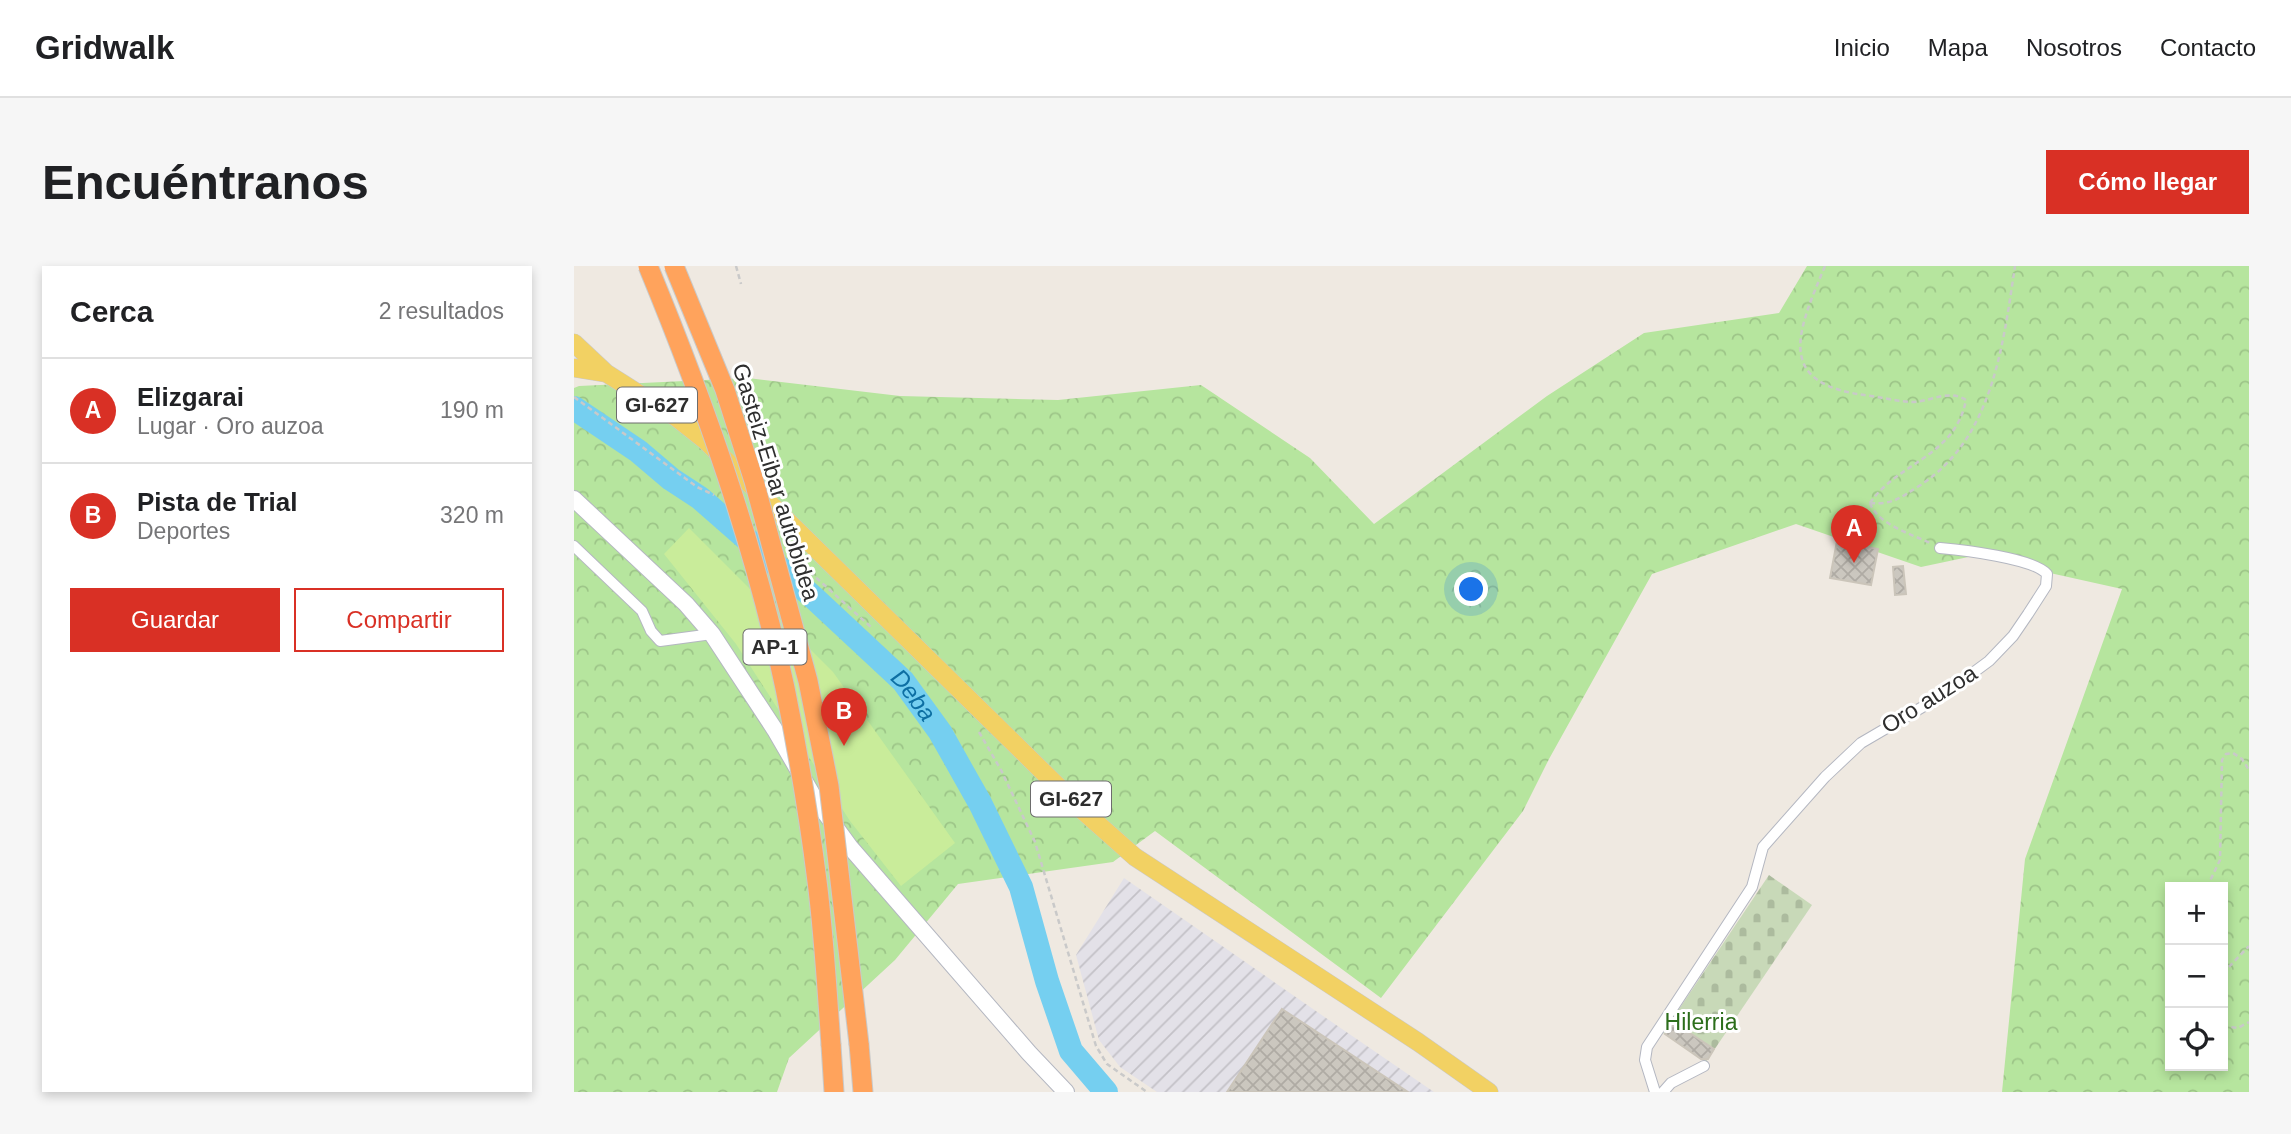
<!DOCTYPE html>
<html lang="es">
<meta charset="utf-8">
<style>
body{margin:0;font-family:Arial,sans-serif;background:#f6f6f6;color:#202124}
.controls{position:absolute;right:21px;bottom:21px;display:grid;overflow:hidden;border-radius:0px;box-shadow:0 4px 10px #0003}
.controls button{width:63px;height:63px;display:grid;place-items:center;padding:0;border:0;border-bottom:2px solid #e0e0e0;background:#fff;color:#202124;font:35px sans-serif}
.you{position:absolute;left:898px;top:324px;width:24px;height:24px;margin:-18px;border:5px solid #fff;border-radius:50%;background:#1a73e8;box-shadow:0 0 0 10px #1a73e833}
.badge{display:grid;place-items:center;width:46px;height:46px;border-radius:50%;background:#d93025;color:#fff;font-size:23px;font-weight:700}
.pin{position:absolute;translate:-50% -58px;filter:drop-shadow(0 2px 4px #0008)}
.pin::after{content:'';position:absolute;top:37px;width:24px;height:21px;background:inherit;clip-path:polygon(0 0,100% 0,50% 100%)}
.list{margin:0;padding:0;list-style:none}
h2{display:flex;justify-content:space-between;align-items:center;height:91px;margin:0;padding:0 28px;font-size:30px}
h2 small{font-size:23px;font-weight:400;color:#757577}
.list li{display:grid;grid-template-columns:46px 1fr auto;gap:21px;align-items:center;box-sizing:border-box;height:105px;padding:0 28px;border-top:2px solid #e0e0e0}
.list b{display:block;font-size:26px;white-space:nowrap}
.list p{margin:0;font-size:23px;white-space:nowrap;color:#757577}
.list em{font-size:23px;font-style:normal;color:#757577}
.actions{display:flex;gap:14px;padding:21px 28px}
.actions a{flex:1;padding:16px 0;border:2px solid #d93025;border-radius:0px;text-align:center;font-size:24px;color:#d93025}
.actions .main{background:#d93025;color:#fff}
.icon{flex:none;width:38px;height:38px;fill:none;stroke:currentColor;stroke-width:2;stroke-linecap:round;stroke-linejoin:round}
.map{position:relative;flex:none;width:1675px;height:826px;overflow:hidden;border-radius:0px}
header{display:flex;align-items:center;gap:42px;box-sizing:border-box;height:98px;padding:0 35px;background:#fff;border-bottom:2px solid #e0e0e0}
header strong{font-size:33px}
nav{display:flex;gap:38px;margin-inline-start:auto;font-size:24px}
.intro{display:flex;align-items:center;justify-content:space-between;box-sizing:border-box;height:168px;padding:0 42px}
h1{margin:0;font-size:49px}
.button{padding:18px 32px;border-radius:0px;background:#d93025;color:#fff;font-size:24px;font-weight:700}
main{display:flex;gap:42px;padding:0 42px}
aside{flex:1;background:#fff;border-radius:0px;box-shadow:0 4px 10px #0003}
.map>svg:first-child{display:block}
</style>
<header>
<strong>Gridwalk</strong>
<nav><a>Inicio</a><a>Mapa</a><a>Nosotros</a><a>Contacto</a></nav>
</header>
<div class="intro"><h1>Encuéntranos</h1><a class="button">Cómo llegar</a></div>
<main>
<aside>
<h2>Cerca<small>2 resultados</small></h2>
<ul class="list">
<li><span class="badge">A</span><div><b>Elizgarai</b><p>Lugar · Oro auzoa</p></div><em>190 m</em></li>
<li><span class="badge">B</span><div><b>Pista de Trial</b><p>Deportes</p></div><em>320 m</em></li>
</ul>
<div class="actions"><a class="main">Guardar</a><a>Compartir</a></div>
</aside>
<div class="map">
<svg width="1675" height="826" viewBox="0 0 1675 826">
<defs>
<pattern id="industrial-furrows" width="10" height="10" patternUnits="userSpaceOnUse" patternTransform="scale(1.75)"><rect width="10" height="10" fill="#e3e1e8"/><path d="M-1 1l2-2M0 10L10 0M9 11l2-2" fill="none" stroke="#c3c1c7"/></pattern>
<pattern id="forest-crowns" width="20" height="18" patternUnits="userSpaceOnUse" patternTransform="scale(1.75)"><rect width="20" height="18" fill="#b6e59e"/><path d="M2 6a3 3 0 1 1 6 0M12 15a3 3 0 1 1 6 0" fill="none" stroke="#9dc588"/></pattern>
<pattern id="cemetery-stones" width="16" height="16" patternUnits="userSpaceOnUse" patternTransform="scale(1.75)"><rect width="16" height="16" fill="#c8d9b8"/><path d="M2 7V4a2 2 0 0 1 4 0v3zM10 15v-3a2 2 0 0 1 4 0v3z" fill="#acbb9e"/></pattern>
<pattern id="building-cross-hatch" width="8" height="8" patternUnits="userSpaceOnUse" patternTransform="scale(1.75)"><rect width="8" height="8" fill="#cbc7bf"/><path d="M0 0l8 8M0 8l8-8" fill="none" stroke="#afaba4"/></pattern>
</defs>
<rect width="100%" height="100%" fill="#efe9e1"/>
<!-- industrial -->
<path fill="url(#industrial-furrows)" d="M550,612L752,752L860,826H583L546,801L525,774L502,689Z"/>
<!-- forest -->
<path fill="url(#forest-crowns)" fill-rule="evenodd" d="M1233,0H1675V826H1428L1451,593L1548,323L1399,290L1347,301L1222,258L1078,308L975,493L949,545L807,732L581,565L539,596L384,618L321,694L215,792L203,826H0V122L5,120L174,112L326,130L484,134L627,119L736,192L800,258L973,130L1070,67L1205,47ZM1596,621H1649V800H1596Z"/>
<!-- cemetery -->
<path fill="url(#cemetery-stones)" d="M1195,609L1238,639L1132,796L1089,767Z"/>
<!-- pitch -->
<path fill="#c9ec9a" d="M115,262L259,406L381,577L327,620L276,555L162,378L90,288Z"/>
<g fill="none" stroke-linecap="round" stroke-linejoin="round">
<!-- river -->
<path stroke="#75cff0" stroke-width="24" id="s1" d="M0,142L64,185L97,213L126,232L240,332L329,415L366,466L406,537L447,621L473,715L497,785L532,826"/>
</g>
<!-- building -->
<path fill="url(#building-cross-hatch)" stroke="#cbc5ba" stroke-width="2" d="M1263,275L1304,283L1297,319L1256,312Z
M1329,300L1332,328L1321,329L1319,301Z
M708,743L834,826H653Z
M1099,756L1140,783L1134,793H1127L1091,768Z"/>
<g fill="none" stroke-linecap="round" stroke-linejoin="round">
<defs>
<path id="street" d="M0,280L68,345L77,365L86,375L138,368
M1081,826L1071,794L1073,781L1178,621L1189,581L1251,511L1287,477L1369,429L1415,395L1439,370L1454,348L1472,320L1473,308C1459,292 1388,284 1366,282
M1089,826L1097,817L1130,800"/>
<path id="secondary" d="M0,233L112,338L138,368L201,464L241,533L276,581L455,787L492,826"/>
<path id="primary" d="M0,77L32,107L103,152L132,175L508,544L561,591L844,776L915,826
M0,102L32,107"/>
<path id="highway" d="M285,778L289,826
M257,779L260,826"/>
</defs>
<!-- street casing -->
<use href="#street" stroke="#b4b7c1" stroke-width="12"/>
<!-- secondary casing -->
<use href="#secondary" stroke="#b4b7c1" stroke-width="18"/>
<!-- primary casing -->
<use href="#primary" stroke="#c9c9c9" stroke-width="19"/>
<!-- highway casing -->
<use href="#highway" stroke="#c9c9c9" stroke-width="21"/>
<!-- path -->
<path stroke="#c9c9c9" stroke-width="2.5" stroke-dasharray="5 3.5" stroke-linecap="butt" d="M162,0L167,18
M1251,0C1222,69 1200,119 1297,130C1311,132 1326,136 1340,136C1358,135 1375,123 1392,134C1381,191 1324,196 1296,237
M0,131L123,221L140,229
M1296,237C1319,239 1327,231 1345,220C1419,173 1429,79 1441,0
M1296,237C1303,258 1337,268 1356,277
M217,289L298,362
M405,466L427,504L461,576L522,780L533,798L573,826
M1633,621L1646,594L1648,494L1652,488L1659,487L1668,493L1675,504
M1649,707L1675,680
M1649,760L1664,762L1675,756"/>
<!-- street -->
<use href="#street" stroke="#fff" stroke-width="10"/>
<!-- secondary -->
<use href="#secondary" stroke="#fff" stroke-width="16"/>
<!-- primary -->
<use href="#primary" stroke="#f2d163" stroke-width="18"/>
<!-- highway -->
<use href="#highway" stroke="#ffa35c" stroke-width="19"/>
<defs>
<path id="highway-bridge" d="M74,0C131,138 180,277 211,422C224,486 235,551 243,615C250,669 253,725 257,779
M100,0L151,124L180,215L234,415L255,520L285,778"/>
</defs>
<!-- highway-bridge casing -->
<use href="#highway-bridge" stroke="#c9c9c9" stroke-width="21" stroke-linecap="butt"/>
<!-- highway-bridge -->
<use href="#highway-bridge" stroke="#ffa35c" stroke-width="19"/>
</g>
<g text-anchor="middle" stroke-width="6" stroke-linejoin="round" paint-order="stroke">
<!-- shield labels -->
<g fill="#fff" stroke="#6d6d6d" stroke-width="2">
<rect x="43" y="121.5" width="80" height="35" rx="5"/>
<rect x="169.5" y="363.5" width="63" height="35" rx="5"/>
<rect x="457" y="515.5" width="80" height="35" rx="5"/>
</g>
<g font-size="21" font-weight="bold" fill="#2e2e2e">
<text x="83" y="146">GI-627</text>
<text x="201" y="388">AP-1</text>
<text x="497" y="540">GI-627</text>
</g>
<!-- street labels -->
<g font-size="23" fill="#2e2e2e" stroke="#fff">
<text transform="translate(202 216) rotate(73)" y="8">Gasteiz-Eibar autobidea</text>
<text transform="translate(1355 433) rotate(-32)" y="8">Oro auzoa</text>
</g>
<!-- park labels -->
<g font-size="23" fill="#2c6e1b" stroke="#fff">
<text x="1127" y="764">Hilerria</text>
</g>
<!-- water labels -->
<g font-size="24" font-style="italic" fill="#0d6fa3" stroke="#fff">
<text dy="8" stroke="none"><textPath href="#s1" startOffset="446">Deba</textPath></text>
</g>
</g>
</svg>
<div class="controls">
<button>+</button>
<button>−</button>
<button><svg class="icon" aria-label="locate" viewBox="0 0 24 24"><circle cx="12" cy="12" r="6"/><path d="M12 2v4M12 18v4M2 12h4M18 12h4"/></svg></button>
</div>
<div class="you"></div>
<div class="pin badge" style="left:1280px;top:297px">A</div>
<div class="pin badge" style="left:270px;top:480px">B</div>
</div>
</main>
